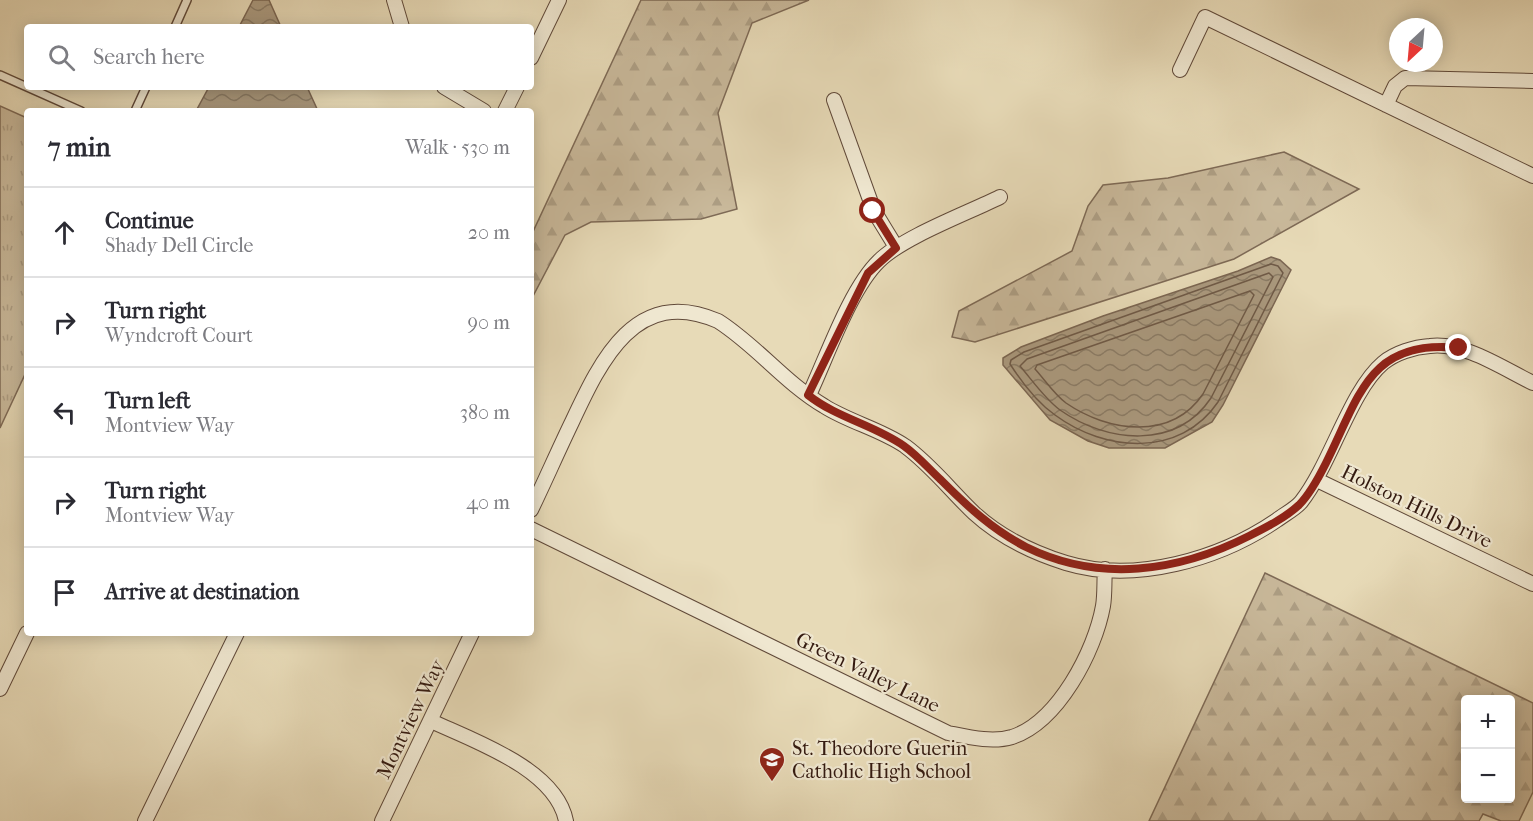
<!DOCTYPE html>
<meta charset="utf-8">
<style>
body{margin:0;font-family:"IM FELL French Canon",serif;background:#f2f2f3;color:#2b2b33}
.controls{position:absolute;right:18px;bottom:18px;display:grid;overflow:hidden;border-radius:6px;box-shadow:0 3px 15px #0003}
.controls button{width:54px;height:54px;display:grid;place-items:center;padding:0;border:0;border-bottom:2px solid #e1e1e2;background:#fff;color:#2b2b33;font:30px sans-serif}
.compass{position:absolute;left:1389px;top:18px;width:54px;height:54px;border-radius:50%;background:#fff;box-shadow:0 3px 15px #0003;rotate:206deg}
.stop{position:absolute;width:18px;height:18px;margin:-14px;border:4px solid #8f2418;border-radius:50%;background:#fff}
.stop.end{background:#8f2418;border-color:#fff;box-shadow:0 2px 6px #0008}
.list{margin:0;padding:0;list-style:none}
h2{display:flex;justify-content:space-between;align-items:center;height:78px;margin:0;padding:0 24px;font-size:26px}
h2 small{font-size:20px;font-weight:400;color:#7c7c81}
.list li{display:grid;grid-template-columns:39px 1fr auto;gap:18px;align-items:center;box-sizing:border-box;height:90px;padding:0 24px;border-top:2px solid #e1e1e2}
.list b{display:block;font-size:22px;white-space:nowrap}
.list p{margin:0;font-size:20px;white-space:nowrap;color:#7c7c81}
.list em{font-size:20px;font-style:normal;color:#7c7c81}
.icon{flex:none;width:33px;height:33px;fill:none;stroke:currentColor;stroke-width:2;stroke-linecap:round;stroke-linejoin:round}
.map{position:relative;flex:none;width:1533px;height:821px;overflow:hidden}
.search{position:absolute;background:#fff;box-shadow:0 3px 15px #0003;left:24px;top:24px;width:510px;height:66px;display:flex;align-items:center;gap:15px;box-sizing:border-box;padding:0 21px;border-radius:6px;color:#7c7c81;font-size:22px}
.panel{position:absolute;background:#fff;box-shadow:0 3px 15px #0003;left:24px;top:108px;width:510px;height:528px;border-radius:6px}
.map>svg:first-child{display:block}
</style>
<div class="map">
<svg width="1533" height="821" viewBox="0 0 1533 821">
<defs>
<pattern id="grass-tufts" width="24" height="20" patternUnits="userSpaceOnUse" patternTransform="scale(1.5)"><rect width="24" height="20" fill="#c9b99b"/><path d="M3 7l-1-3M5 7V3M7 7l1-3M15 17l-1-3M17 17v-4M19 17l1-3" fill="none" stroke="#ad9e84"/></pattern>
<pattern id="forest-firs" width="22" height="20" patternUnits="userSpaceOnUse" patternTransform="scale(1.5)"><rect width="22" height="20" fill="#c9b99b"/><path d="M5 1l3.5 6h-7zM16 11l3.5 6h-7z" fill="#ad9e84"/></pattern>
<pattern id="water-waves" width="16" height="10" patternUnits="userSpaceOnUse" patternTransform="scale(1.5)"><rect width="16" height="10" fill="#aa997e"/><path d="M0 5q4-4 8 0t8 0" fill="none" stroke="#8b7c66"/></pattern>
</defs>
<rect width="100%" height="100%" fill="#e7dab7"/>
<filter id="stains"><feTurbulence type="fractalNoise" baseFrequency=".00333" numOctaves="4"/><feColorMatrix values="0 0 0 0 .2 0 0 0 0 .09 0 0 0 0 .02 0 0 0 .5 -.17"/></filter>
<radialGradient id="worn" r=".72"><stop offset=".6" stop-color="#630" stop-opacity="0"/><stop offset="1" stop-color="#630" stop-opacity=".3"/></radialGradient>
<!-- grass -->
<path fill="url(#grass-tufts)" stroke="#7e6a56" stroke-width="1.5" d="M0,106L27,118V370L0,428Z"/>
<!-- forest -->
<path fill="url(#forest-firs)" stroke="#7e6a56" stroke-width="1.5" fill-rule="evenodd" d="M641,0H809L752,23L718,113L737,209L701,219L591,222L565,235L531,300V236Z
M1284,152L1359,189L1234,259L975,342L952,337L959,311L1072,251L1088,206L1103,185L1168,178Z
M1265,573L1533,703V792L1519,821H1501L1483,814L1479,821H1149ZM1466,700H1510V798H1466Z"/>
<!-- water -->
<path fill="url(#water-waves)" stroke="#7b6652" stroke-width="1.5" d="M253,0H269L281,27H239Z
M209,87H307L318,111H196Z
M1271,257L1280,260L1291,270L1223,405L1212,422L1165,448H1109L1088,441L1050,420L1003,365V358L1021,347L1103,316L1238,271Z"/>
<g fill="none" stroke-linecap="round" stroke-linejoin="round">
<!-- shore -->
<path stroke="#6f5a47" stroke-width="1.5" d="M1271,264L1278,266L1283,273L1218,402C1180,458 1105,452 1055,415C1038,403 1021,381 1010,364L1011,360L1024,352Z
M1269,273L1273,277L1211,398C1176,450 1107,443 1060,410C1045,399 1032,380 1020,366L1027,359Z
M1250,291L1254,295L1203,394C1171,441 1108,432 1066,403C1054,394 1045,380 1035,369L1037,365Z"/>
<defs>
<path id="service" d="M175,27L187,0
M0,75L81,111
M135,111L146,87"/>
<path id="minor" d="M394,0L402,27
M531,58L559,0
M1180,70L1205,17L1533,176
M444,87L484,111
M834,100L874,211L896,247
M1386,105L1395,86L1405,78L1533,81
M505,111L517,87
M809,395C827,357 850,289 879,261C903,237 968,213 1000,197
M1317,480L1533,584
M531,510C545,481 558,451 572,422C601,360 636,285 718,321C756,345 785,383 824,406C849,422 880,429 905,446C931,465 951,491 974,513C999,536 1034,553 1066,563C1135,584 1220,559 1277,520C1285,514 1295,509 1301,502C1331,464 1350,391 1383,363C1395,353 1414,347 1430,346C1465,342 1502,368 1533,383
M531,529L948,733C968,737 992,743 1012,737C1058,722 1095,651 1103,606C1105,594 1104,581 1105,569
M0,689L27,633
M431,721C474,741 556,769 566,821
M145,821L237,633
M382,821L472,633"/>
</defs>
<!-- service casing -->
<use href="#service" stroke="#614a3a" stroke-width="10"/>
<!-- minor casing -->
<use href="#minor" stroke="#614a3a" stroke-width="16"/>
<!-- service -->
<use href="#service" stroke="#efe7d0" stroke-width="7"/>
<!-- minor -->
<use href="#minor" stroke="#efe7d0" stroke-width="14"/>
</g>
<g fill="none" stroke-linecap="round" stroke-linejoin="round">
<!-- route -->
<path stroke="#8f2418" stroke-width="8" d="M873,211L896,248L868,273L808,395C837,418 874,425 904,446C918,456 929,469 941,480C967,506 993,530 1026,547C1099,583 1178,572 1249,536C1265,528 1285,518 1299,505C1310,494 1319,477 1326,463C1360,395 1369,339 1459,348"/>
</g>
<!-- icons -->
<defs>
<symbol id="school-pin" viewBox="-11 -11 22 30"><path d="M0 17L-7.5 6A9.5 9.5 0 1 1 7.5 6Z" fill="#8f2418" stroke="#efe7d0"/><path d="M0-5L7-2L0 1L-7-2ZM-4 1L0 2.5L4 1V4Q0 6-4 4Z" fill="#fff"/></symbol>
</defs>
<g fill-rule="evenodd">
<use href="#school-pin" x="757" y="745" width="30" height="40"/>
</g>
<g text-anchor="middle" stroke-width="4.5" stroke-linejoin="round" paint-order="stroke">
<!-- street labels -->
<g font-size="20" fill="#341a10" stroke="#efe7d0">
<text transform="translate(1417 506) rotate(26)" y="7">Holston Hills Drive</text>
<text transform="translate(868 672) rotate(26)" y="7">Green Valley Lane</text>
<text transform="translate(410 719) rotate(-64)" y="7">Montview Way</text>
</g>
<!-- poi labels -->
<g font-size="20" fill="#341a10" stroke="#efe7d0" text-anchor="start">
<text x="792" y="755">St. Theodore Guerin<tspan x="792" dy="23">Catholic High School</tspan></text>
</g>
</g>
<rect width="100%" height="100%" filter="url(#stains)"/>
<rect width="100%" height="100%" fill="url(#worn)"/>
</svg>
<div class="controls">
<button>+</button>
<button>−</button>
</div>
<svg class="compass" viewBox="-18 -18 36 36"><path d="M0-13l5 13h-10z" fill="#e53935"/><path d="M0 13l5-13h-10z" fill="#7c7c81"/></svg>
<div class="stop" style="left:873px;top:211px"></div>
<div class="stop end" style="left:1459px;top:348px"></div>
<div class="search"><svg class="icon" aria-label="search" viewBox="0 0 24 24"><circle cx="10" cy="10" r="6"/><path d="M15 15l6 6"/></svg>Search here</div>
<section class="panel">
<h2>7 min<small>Walk · 530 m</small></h2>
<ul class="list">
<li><svg class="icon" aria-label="ahead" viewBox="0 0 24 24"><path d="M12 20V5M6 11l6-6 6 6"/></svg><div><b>Continue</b><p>Shady Dell Circle</p></div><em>20 m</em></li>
<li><svg class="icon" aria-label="right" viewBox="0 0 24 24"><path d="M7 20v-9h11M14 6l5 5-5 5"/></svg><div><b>Turn right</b><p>Wyndcroft Court</p></div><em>90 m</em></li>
<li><svg class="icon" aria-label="left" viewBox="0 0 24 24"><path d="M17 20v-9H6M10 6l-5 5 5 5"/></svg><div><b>Turn left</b><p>Montview Way</p></div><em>380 m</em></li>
<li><svg class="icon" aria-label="right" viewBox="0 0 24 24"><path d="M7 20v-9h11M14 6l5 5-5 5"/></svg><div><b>Turn right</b><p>Montview Way</p></div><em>40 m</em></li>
<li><svg class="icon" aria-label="arrive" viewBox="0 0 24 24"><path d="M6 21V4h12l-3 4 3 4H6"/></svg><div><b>Arrive at destination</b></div></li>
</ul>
</section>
</div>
